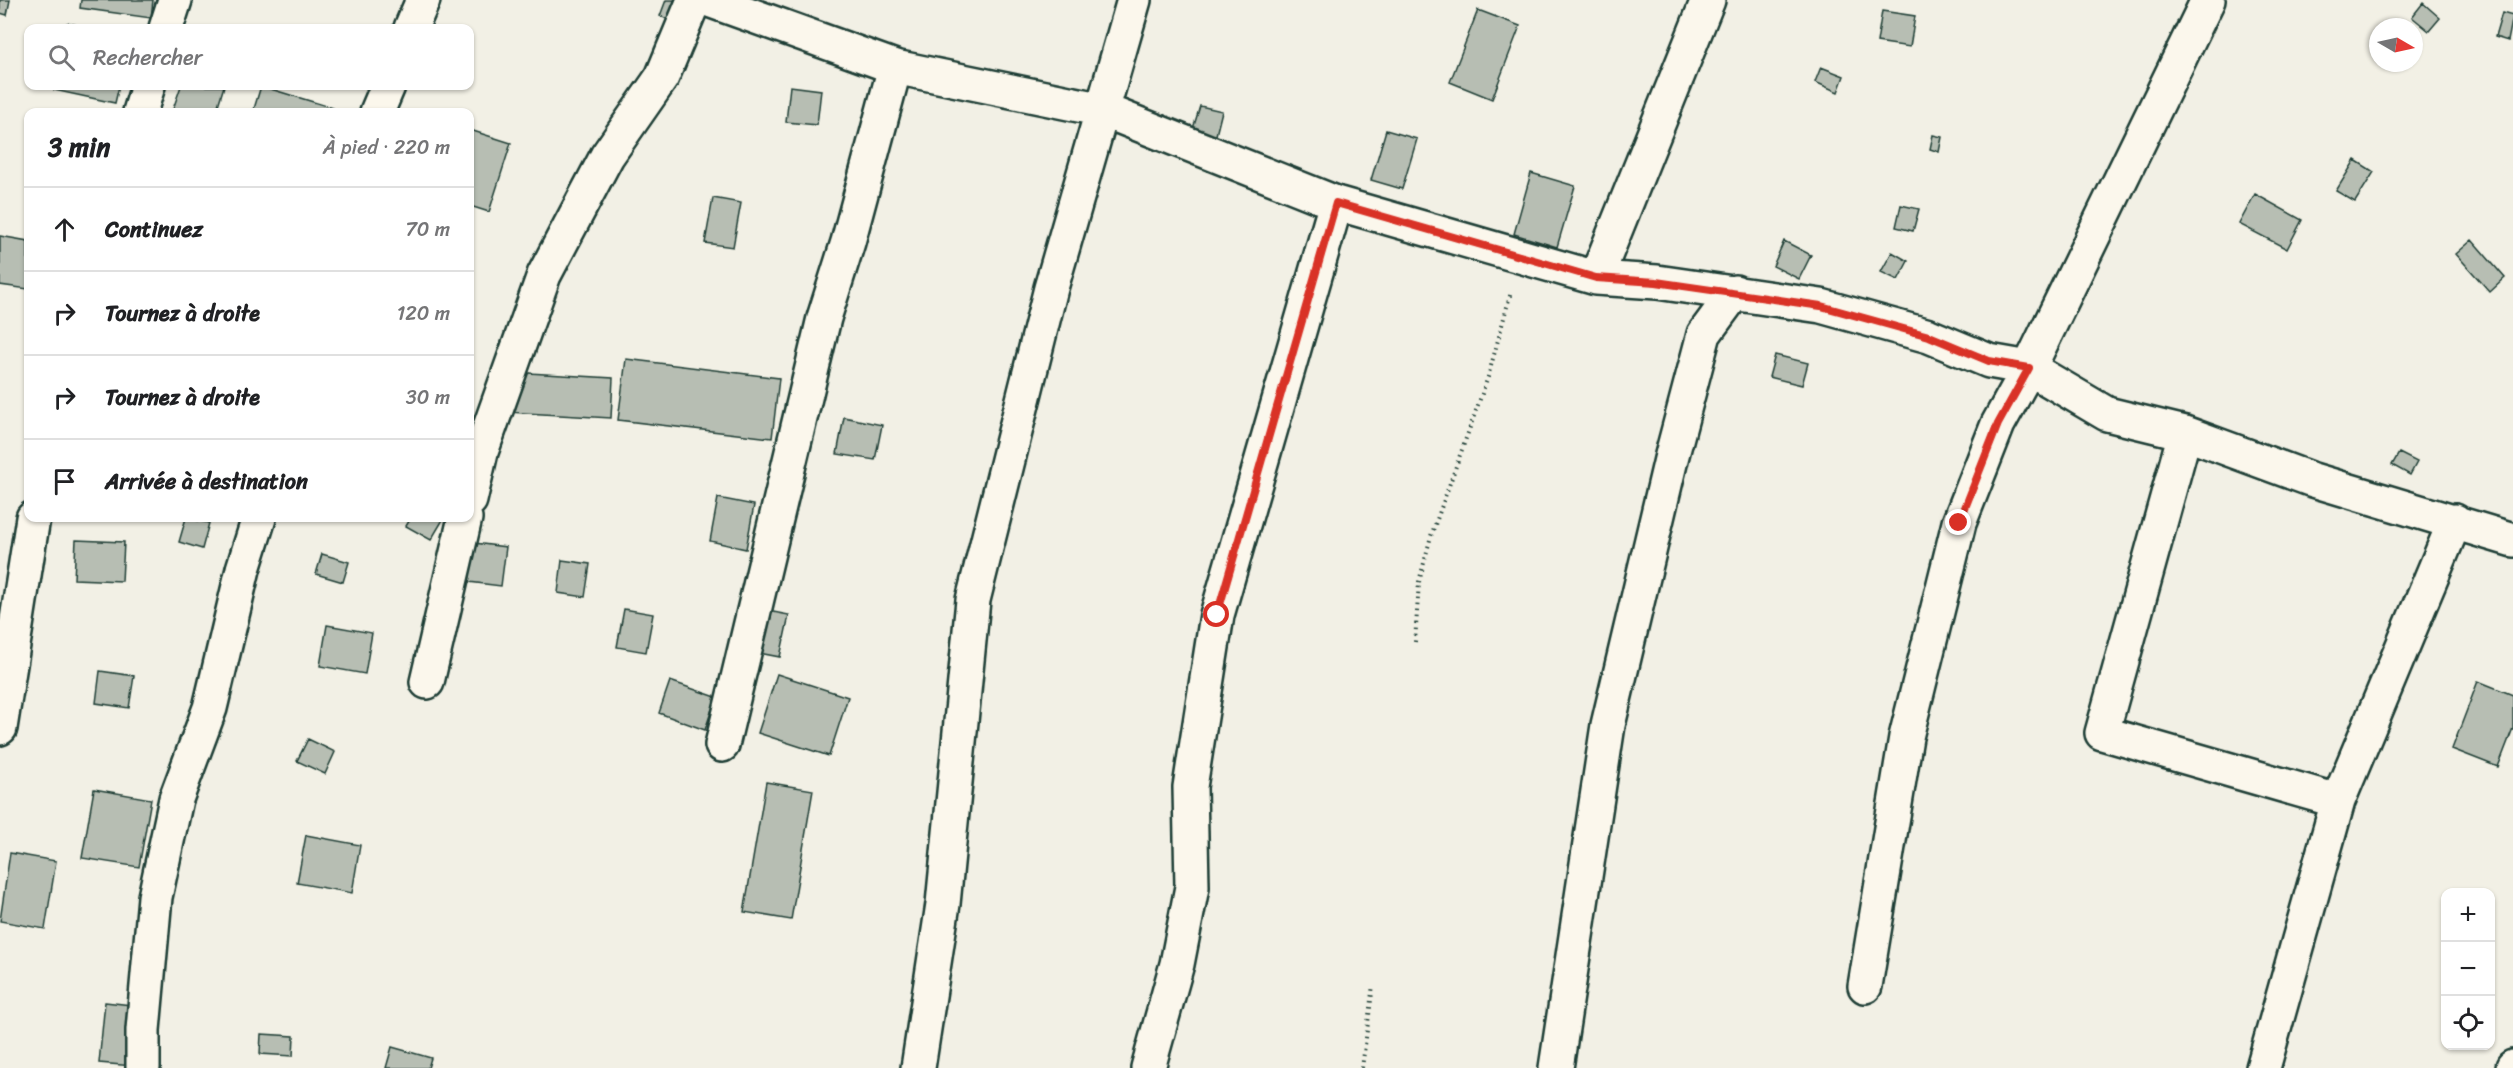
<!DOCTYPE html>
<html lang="fr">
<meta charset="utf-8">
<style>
body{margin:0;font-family:Sriracha,sans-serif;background:#f2f2f2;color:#202124}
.controls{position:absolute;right:18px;bottom:18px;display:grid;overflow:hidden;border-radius:12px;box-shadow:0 2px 4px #0004}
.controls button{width:54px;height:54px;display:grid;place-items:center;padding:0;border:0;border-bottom:2px solid #e0e0e0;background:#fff;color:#202124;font:30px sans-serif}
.compass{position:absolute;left:2369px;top:18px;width:54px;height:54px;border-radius:50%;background:#fff;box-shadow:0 2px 4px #0004;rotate:99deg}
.stop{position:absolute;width:18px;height:18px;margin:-14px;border:4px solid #d93025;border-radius:50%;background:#fff}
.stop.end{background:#d93025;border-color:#fff;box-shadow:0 2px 6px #0008}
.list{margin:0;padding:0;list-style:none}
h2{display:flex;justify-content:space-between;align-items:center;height:78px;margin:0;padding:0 24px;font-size:26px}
h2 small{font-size:20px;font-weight:400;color:#757577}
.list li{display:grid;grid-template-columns:39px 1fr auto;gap:18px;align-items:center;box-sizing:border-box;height:84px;padding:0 24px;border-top:2px solid #e0e0e0}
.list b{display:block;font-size:22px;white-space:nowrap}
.list em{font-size:20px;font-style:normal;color:#757577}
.icon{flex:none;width:33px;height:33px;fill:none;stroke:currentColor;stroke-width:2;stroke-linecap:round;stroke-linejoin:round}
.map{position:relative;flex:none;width:2513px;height:1068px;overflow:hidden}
.search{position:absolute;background:#fff;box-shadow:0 2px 4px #0004;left:24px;top:24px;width:450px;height:66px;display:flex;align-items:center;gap:15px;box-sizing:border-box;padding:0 21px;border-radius:12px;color:#757577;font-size:22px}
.panel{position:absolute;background:#fff;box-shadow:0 2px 4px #0004;left:24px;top:108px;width:450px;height:414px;border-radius:12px}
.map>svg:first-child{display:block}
</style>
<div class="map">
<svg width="2513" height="1068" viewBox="0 0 2513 1068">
<rect width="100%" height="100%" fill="#f2f0e5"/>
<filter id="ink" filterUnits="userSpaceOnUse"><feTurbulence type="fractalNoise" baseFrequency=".0167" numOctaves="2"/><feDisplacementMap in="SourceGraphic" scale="12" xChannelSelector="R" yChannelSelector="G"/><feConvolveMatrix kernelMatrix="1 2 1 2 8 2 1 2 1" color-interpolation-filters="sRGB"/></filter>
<g filter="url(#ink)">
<!-- building -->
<path fill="#b7beb3" stroke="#1f3d34" stroke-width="1.5" d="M0,0H10L7,15L0,13Z
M81,0H153L151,18L80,8Z
M666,0H681L679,24L660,16Z
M2423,3L2440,18L2429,31L2412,17Z
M1478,10L1520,26L1492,99L1450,82Z
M1882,11L1915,16L1910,47L1877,42Z
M2502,13L2513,16L2508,41L2495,37Z
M67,23L94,28H66Z
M1821,67L1844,76L1838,92L1815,82Z
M55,86H119L115,103L54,90Z
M181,86H224L216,112H172Z
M261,86L333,108L331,112H253Z
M790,86L821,90L817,125L786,122Z
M1200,106L1222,111L1215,139L1192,132Z
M470,130L511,143L489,212L470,206Z
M1386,130L1417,139L1402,189L1371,180Z
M1933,135L1942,137L1939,152L1930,149Z
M2355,160L2374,172L2355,202L2336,191Z
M1531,173L1575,186L1557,247L1514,234Z
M2255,194L2302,220L2287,249L2239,224Z
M713,198L741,203L733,247L705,243Z
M1901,205L1919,209L1913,231L1896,227Z
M0,236L28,241V289L0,285Z
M2472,240L2505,278L2490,292L2456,254Z
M1784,241L1811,255L1799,279L1773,266Z
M1892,252L1908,261L1898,280L1881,272Z
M1775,355L1808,363L1802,385L1769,377Z
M626,359L779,378L772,438L618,420Z
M511,372L613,378L611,418L508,412Z
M844,417L882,425L875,460L837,454Z
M2399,453L2417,462L2410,475L2392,465Z
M718,498L754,505L746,549L710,541Z
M186,518L209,523L202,549L179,542Z
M411,518H444L431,540L406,526Z
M76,540L124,542L122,581L74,579Z
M474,543L506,547L501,586L469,582Z
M322,554L349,562L343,582L316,574Z
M562,560L590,564L585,597L558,593Z
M624,609L653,614L646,652L617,647Z
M763,610L789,615L780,657L754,652Z
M327,625L372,633L365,674L320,666Z
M100,671L134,676L129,708L96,703Z
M777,674L848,697L829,756L758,733Z
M670,681L716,697L705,730L659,713Z
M2478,681L2513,695V728L2498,767L2452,749Z
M308,739L335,752L325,774L297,761Z
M766,782L813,790L791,920L744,912Z
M94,789L151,799L139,867L82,858Z
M306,835L360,845L352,893L297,883Z
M10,853L56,861L45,929L0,921Z
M105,1002L140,1006L133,1066L99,1063Z
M261,1034L294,1036L293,1056L260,1054Z
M392,1047L431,1058L428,1068H386Z"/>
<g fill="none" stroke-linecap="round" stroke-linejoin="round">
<defs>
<path id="minor" d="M709,0L895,67L1103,110L1336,203L1596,278L1657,282L1821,306L1929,336L1989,361L2029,368L2107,414L2185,433L2310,479L2513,540
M166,28L175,0
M411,28L423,0
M140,112L148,86
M377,112L388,86
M1596,278L1708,0
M2185,433L2102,733L2338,801L2455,521
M470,500L481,452L544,275L607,156L662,77L694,0
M427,682L465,518
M0,728L33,518
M722,745L824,318L848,242L895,67
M1865,986L1906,737L1959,523L1998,424L2029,368L2208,0
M143,1068V1030L155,897L176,799L210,708L243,569L259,518
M918,1068L943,904L973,600L1051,288L1134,0
M1148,1068L1177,964L1192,887L1190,787L1217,615L1336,203
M1556,1068L1608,725L1672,455L1704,334L1735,292
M2263,1068L2338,801
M2513,1068V1067"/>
</defs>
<!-- minor casing -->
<use href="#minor" stroke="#1f3d34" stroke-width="38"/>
<!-- path -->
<path stroke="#1f3d34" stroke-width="4" stroke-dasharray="1.5 4.5" stroke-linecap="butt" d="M1415,642L1419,582L1431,536L1488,377L1511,292
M1362,1068L1373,985"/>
<!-- minor -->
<use href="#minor" stroke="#fbf7ec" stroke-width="33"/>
</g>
</g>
<g fill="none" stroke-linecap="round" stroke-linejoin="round" filter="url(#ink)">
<!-- route -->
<path stroke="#d93025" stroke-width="8" d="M1217,615L1336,203L1596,278L1656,282L1821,306L1929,336L1989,361L2029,368L1998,424L1959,523"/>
</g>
</svg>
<div class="controls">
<button>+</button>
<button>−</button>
<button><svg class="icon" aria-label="locate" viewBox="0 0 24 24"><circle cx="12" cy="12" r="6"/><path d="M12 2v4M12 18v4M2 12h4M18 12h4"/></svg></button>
</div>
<svg class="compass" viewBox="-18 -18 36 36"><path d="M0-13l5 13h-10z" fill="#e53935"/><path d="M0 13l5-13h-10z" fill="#757577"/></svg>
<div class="stop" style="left:1217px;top:615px"></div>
<div class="stop end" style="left:1959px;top:523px"></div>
<div class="search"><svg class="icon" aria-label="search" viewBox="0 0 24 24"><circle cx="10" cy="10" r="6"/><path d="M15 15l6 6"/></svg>Rechercher</div>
<section class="panel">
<h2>3 min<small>À pied · 220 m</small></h2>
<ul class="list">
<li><svg class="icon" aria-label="ahead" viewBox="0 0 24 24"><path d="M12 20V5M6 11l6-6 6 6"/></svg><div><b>Continuez</b></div><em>70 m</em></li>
<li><svg class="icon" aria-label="right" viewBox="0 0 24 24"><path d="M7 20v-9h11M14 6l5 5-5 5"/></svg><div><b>Tournez à droite</b></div><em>120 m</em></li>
<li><svg class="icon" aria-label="right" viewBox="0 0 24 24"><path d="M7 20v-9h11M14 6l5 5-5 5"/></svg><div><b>Tournez à droite</b></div><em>30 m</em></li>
<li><svg class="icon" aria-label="arrive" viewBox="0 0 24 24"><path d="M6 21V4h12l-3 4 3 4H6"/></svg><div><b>Arrivée à destination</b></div></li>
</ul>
</section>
</div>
